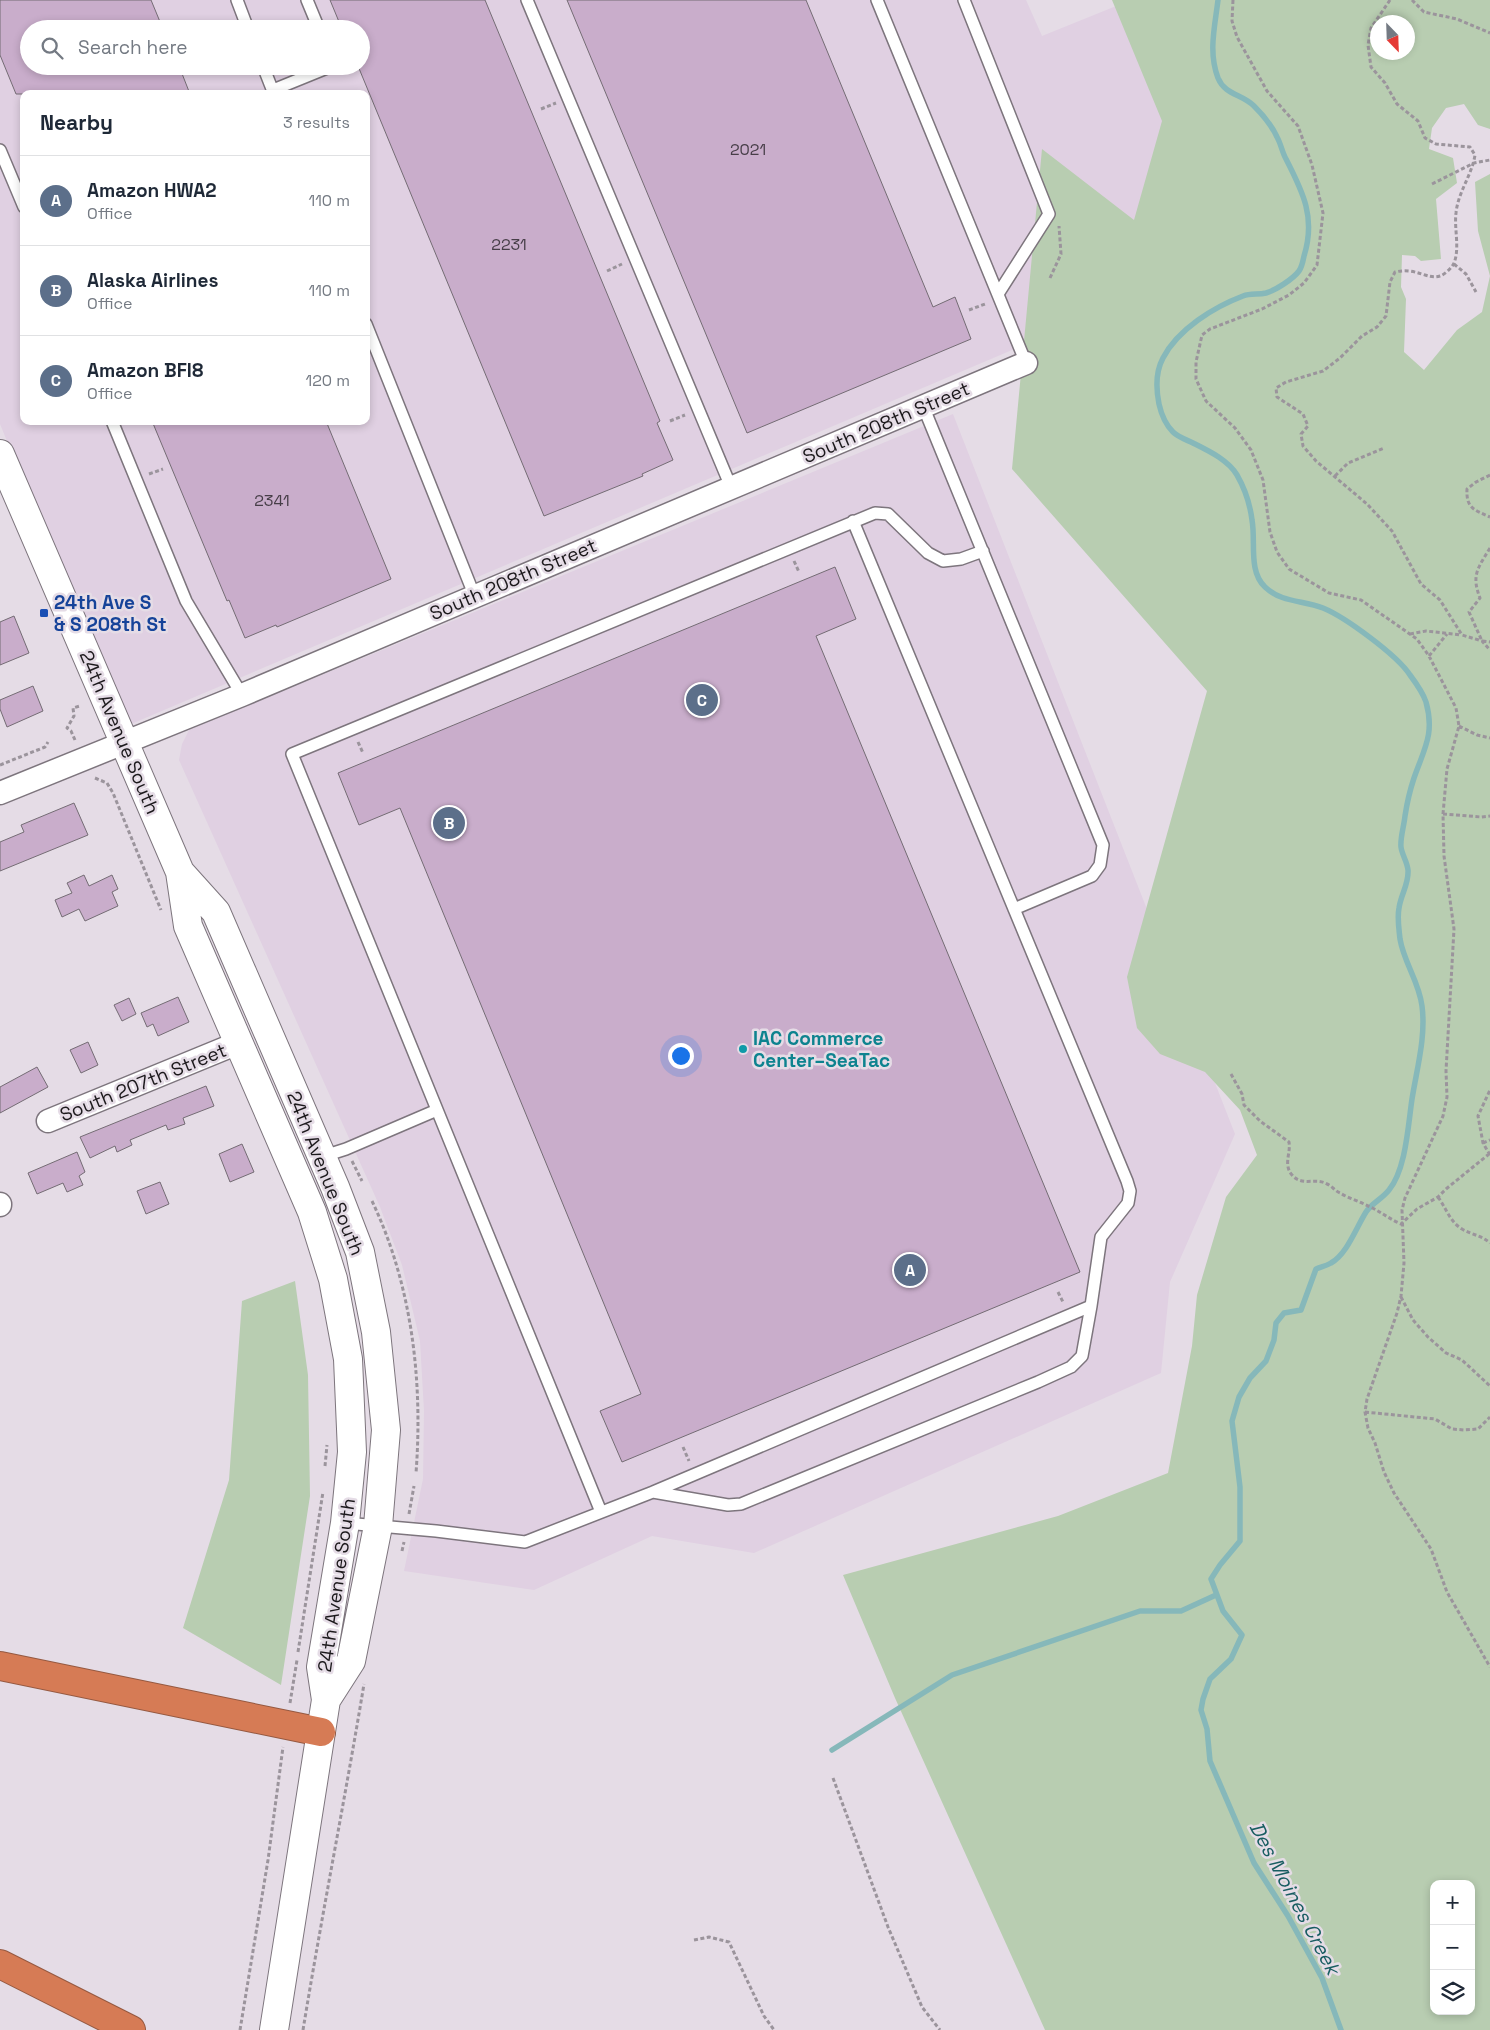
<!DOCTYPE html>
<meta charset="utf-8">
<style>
body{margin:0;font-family:"Space Grotesk",sans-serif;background:#f6f6f7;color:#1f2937}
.controls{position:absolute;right:15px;bottom:15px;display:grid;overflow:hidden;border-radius:10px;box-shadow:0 2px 8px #0003}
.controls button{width:45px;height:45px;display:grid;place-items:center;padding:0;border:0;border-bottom:1px solid #e0e1e3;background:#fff;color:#1f2937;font:25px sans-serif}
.compass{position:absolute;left:1370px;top:15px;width:45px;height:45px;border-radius:50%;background:#fff;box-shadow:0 2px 8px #0003;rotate:157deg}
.you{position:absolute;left:680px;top:1055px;width:18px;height:18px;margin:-12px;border:4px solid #fff;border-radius:50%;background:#1a73e8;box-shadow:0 0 0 8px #1a73e833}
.badge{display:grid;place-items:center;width:32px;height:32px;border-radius:50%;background:#0f766e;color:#fff;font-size:16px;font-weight:700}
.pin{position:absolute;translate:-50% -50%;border:2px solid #fff;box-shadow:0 1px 5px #0006}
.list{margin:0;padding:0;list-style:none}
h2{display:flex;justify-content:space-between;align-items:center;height:65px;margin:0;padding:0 20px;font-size:21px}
h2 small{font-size:16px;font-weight:400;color:#747a83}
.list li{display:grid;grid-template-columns:32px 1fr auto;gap:15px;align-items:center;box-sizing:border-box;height:90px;padding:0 20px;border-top:1px solid #e0e1e3}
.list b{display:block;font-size:19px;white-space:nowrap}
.list p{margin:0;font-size:16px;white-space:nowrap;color:#747a83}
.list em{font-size:16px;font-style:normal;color:#747a83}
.icon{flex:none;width:28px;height:28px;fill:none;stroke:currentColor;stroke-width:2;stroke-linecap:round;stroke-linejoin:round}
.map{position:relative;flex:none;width:1490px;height:2030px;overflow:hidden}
.search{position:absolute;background:#fff;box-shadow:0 2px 8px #0003;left:20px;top:20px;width:350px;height:55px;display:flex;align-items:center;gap:12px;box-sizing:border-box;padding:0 18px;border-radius:28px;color:#747a83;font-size:19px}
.panel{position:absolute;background:#fff;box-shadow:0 2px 8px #0003;left:20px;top:90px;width:350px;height:335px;border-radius:10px}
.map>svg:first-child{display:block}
</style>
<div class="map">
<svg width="1490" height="2030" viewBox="0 0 1490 2030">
<rect width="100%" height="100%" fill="#e5dce6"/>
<!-- industrial -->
<path fill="#e0d0e2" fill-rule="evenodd" d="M0,0H1026L1042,36L1131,0L1276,238L124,727L0,424ZM29,29H361V66H29ZM24,94H366V421H24Z
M953,414L1235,1134L1170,1282L1161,1373L754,1553L652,1536L534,1590L404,1571L423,1479L424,1411L420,1341L402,1265L380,1207L179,760L182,744L189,730Z"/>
<!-- green -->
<path fill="#b8cdb1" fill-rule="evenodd" d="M1112,0H1490V129L1478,125L1464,104L1446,108L1432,128L1429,149L1453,158L1457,183L1436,199L1441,259L1421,261L1415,256L1402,255L1401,287L1406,299L1404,352L1424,370L1457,330L1482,312L1490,276L1478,231L1475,182L1490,174V2030H1045L895,1698L843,1575L1058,1516L1168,1473L1192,1346L1197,1295L1226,1197L1257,1155L1240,1110L1205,1072L1160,1054L1137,1028L1127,977L1207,691L1012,469L1042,149L1134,220L1162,121ZM1378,22H1408V52H1378ZM1434,1884H1471V2011H1434Z
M295,1281L308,1375L310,1496L281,1685L183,1628L229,1480L242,1301Z"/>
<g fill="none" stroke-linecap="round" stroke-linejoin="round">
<!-- stream -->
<path stroke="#86b8ba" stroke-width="5.5" d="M1218,0C1215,26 1208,52 1218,78C1225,95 1242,94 1254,106C1262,114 1272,126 1277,137C1281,144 1282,152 1286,159C1303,192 1316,218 1304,256C1303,261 1302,267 1299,271C1293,279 1276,290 1266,293C1258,295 1251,293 1243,296C1214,307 1178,329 1163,358C1156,371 1156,389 1159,404C1161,413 1166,425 1173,432C1178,437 1187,440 1193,443C1209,451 1228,460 1237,475C1245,489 1250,504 1252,520C1256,542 1248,571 1265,587C1282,603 1303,600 1323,608C1345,617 1397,655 1410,675C1416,683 1423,693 1426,702C1435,734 1424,749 1414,778C1410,790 1407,803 1405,816C1404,826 1400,838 1401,847C1402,855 1407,861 1408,870C1409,884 1401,894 1399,908C1397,918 1399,929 1400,939C1404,963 1419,981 1422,1006C1426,1037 1417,1068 1412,1099C1408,1126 1406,1169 1389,1190C1382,1199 1372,1203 1366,1212C1356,1228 1347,1254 1331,1263C1326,1266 1321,1267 1316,1269L1301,1310L1284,1313L1276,1323L1274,1340L1266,1361L1250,1378L1239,1397L1232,1421L1240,1487V1541L1220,1565L1211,1579L1223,1611L1242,1635L1231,1659L1210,1679L1203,1699L1201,1710L1207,1729L1210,1761L1254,1863L1288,1916L1322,1978L1341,2030
M832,1750L952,1675L1140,1611H1181L1216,1595"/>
</g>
<!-- building -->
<path fill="#c9adcb" stroke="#746c74" d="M0,0H151L163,29H29V66H179L190,94H16L0,55Z
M330,0H485L660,421L657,423L673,460L642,474L643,476L544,516L358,66H361V29H342Z
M567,0H806L933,307L955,297L971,339L747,433Z
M152,421H326L391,579L277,627L276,625L245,638L229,600L227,601Z
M835,567L856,619L816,636L1080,1272L622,1462L600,1411L641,1394L400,808L359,825L338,773Z
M14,616L29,653L0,665V622Z
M33,686L43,711L7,727L0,709V700Z
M74,803L88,835L0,871V842L24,832L21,825Z
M84,875L89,886L112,875L118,889L112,892L118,906L85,921L79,909L62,917L55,900L72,893L67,883Z
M178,997L189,1022L158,1036L153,1024L147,1027L141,1013Z
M129,998L136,1014L122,1021L114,1005Z
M88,1042L98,1065L81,1073L70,1050Z
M37,1067L48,1087L0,1113V1087Z
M206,1086L214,1106L183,1118L185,1124L168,1130L166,1125L130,1140L132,1145L117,1152L115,1146L90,1158L80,1137Z
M242,1144L254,1172L230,1182L219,1154Z
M77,1152L85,1172L79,1176L83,1185L67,1192L63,1183L37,1194L28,1173Z
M160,1182L169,1204L146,1214L137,1191Z"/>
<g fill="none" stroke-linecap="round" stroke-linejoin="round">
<defs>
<path id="lane" d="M237,0L248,29
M307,0L319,29
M527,0L731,487
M877,0L1026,363
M964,0L1049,214L998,294
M263,66L274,94
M273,90L332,66
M0,150L24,207
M366,324L475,597
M923,406L1103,845L1100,865L1092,876L1014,909
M112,421L186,601L242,695
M321,1157L346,1149L437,1110
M653,1492L728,1505L741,1504L1038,1382L1071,1367L1082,1356L1091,1306L1101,1237L1128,1203L1130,1191L1127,1181L853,521
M601,1512L292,754L875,513L888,514L928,553L943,561L961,559L983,551
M345,1523L436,1531L525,1542L653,1492L1091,1306"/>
<path id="street" d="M0,793L242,695L1026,363
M48,1121L238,1043
M0,1204V1205"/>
<path id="secondary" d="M0,454L180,872L188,926L312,1212L333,1279L348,1359L352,1452L345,1523L321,1667L326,1700L274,2030
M180,872L216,912L335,1187L360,1252L376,1332L386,1430L378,1526L351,1661L326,1700"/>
<path id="highway" d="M0,1666L321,1732
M0,1964L131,2030"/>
</defs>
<!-- lane casing -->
<use href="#lane" stroke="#7d757d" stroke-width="14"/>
<!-- street casing -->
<use href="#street" stroke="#7d757d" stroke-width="25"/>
<!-- secondary casing -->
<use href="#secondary" stroke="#7d757d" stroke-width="30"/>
<!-- highway casing -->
<use href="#highway" stroke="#955941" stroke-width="30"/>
<!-- path -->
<path stroke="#9b949c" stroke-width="3" stroke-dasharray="4 2.5" stroke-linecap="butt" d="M1233,0L1232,21L1237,37L1267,91L1298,126L1312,165L1323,213L1317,265L1304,283L1289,295L1262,309L1210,329L1202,335L1196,362V379L1206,401L1235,428L1251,450L1263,480L1270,532L1277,552L1289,569L1329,593L1361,600L1417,639L1429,656L1456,708L1459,726L1447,769L1443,814L1444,856L1454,929L1446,1071L1447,1097L1443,1116L1405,1198L1402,1210L1404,1263L1401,1296L1397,1313L1367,1399L1365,1412L1368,1428L1375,1443L1384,1472L1394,1493L1431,1549L1447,1592L1490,1667
M1390,0L1371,28L1368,45L1371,67L1385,83L1397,104L1418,121L1425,138L1436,144L1470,147L1475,155C1472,175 1458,192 1456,213C1454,229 1460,248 1454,263C1452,268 1444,275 1440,276C1427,280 1416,267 1395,272L1390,282L1386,316L1377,327L1362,336L1340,358L1323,371L1286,382L1276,388L1277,397L1303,414L1308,426L1301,434L1303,446L1316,461L1367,504L1392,531L1421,584L1440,600L1462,635L1482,641L1490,650
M1412,0L1424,12L1457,19L1490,33
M541,109L556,103
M1432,184L1474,163L1490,160
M1454,264L1466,274L1476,292
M607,271L622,264
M1050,278L1061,254L1059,226
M969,310L985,304
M670,421L685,415
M149,474L163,469
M1490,475L1476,482L1467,489C1466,508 1474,510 1490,517
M1335,476L1348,463L1384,448
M1490,548C1478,568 1471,575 1480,598L1469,612L1482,641L1490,642
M794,561L799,572
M1410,634L1426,631L1461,635
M1429,656L1447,634
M1459,726L1477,735L1490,738
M75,740L71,731L67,728L74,716L73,708L80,706
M358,742L363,753
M0,765L45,747L48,742
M95,778L107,783L113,793L161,910
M1443,814L1481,817L1490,816
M1231,1074L1242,1094L1244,1105L1260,1121L1289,1142C1291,1154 1283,1164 1292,1175C1302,1187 1316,1177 1327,1184C1332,1186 1335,1191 1340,1193C1348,1198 1359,1201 1368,1206C1380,1211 1389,1219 1401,1224L1417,1209L1438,1197L1446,1189L1489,1154
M1483,1143L1490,1140
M1490,1155L1483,1143L1478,1116L1490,1090
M352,1161L362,1181
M1438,1197C1446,1208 1450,1222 1462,1229C1472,1235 1481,1235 1490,1243
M372,1201C412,1285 423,1381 416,1473
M1058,1292L1063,1302
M1401,1297L1413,1320L1428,1337L1446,1353L1462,1360L1490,1386
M1365,1412L1435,1419L1452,1429L1464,1430L1478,1429L1490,1417
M683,1447L689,1461
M325,1466L327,1445
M409,1514L414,1486
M402,1551L404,1542
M298,1652L323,1492
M290,1703L297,1660
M833,1778L888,1927L922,2007L940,2030
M694,1940L709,1937L729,1942L764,2016L774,2030
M240,2030L268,1860L283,1747
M303,2030C322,1914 345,1799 364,1684"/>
<!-- lane -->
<use href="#lane" stroke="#fff" stroke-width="11"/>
<!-- street -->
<use href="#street" stroke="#fff" stroke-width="22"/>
<!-- secondary -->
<use href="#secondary" stroke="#fff" stroke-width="28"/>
<!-- highway -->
<use href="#highway" stroke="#d67b55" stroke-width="28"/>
</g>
<!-- markers -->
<rect fill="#1a4fb4" stroke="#e5dce6" stroke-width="2" x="39" y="608" width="10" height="10" rx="2.5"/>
<circle fill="#0f9aa8" stroke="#e5dce6" stroke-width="2" cx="743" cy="1049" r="5"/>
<g text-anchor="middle" stroke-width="5" stroke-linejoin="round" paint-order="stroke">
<!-- number labels -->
<g font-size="16" fill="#473e48">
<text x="748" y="155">2021</text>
<text x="509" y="250">2231</text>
<text x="272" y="506">2341</text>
</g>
<!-- street labels -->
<g font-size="19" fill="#1c191c" stroke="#e5dce6">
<text transform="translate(886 422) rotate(-23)" y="7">South 208th Street</text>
<text transform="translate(513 579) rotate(-23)" y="7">South 208th Street</text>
<text transform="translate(120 732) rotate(67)" y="7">24th Avenue South</text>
<text transform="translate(143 1082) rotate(-22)" y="7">South 207th Street</text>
<text transform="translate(326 1173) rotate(68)" y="7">24th Avenue South</text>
<text transform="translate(336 1585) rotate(-82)" y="7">24th Avenue South</text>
</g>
<!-- transit labels -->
<g font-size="19" font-weight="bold" fill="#164399" stroke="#e5dce6" text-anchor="start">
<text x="54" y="609">24th Ave S<tspan x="54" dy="22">&amp; S 208th St</tspan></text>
</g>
<!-- culture labels -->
<g font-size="19" font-weight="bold" fill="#0d838f" stroke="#e5dce6" text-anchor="start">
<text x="753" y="1045">IAC Commerce<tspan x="753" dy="22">Center–SeaTac</tspan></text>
</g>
<!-- water labels -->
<g font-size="20" font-style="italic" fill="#185d61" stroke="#e5dce6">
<text transform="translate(1295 1898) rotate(62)" y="7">Des Moines Creek</text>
</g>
</g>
</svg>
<div class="controls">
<button>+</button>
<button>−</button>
<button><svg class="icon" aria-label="layers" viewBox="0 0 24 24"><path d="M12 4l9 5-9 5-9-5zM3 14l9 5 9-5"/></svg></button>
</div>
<svg class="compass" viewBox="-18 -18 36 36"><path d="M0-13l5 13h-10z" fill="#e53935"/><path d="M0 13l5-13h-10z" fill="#747a83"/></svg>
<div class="you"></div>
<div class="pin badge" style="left:910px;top:1270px;background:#5c6f8a">A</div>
<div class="pin badge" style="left:449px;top:823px;background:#5c6f8a">B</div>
<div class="pin badge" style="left:702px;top:700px;background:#5c6f8a">C</div>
<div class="search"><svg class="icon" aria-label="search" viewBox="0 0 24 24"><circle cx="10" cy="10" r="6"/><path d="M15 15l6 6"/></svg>Search here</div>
<section class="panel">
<h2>Nearby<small>3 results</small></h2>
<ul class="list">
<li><span class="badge" style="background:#5c6f8a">A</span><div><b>Amazon HWA2</b><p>Office</p></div><em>110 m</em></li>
<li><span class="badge" style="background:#5c6f8a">B</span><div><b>Alaska Airlines</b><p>Office</p></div><em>110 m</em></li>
<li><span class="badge" style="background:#5c6f8a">C</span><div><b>Amazon BFI8</b><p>Office</p></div><em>120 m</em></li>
</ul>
</section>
</div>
